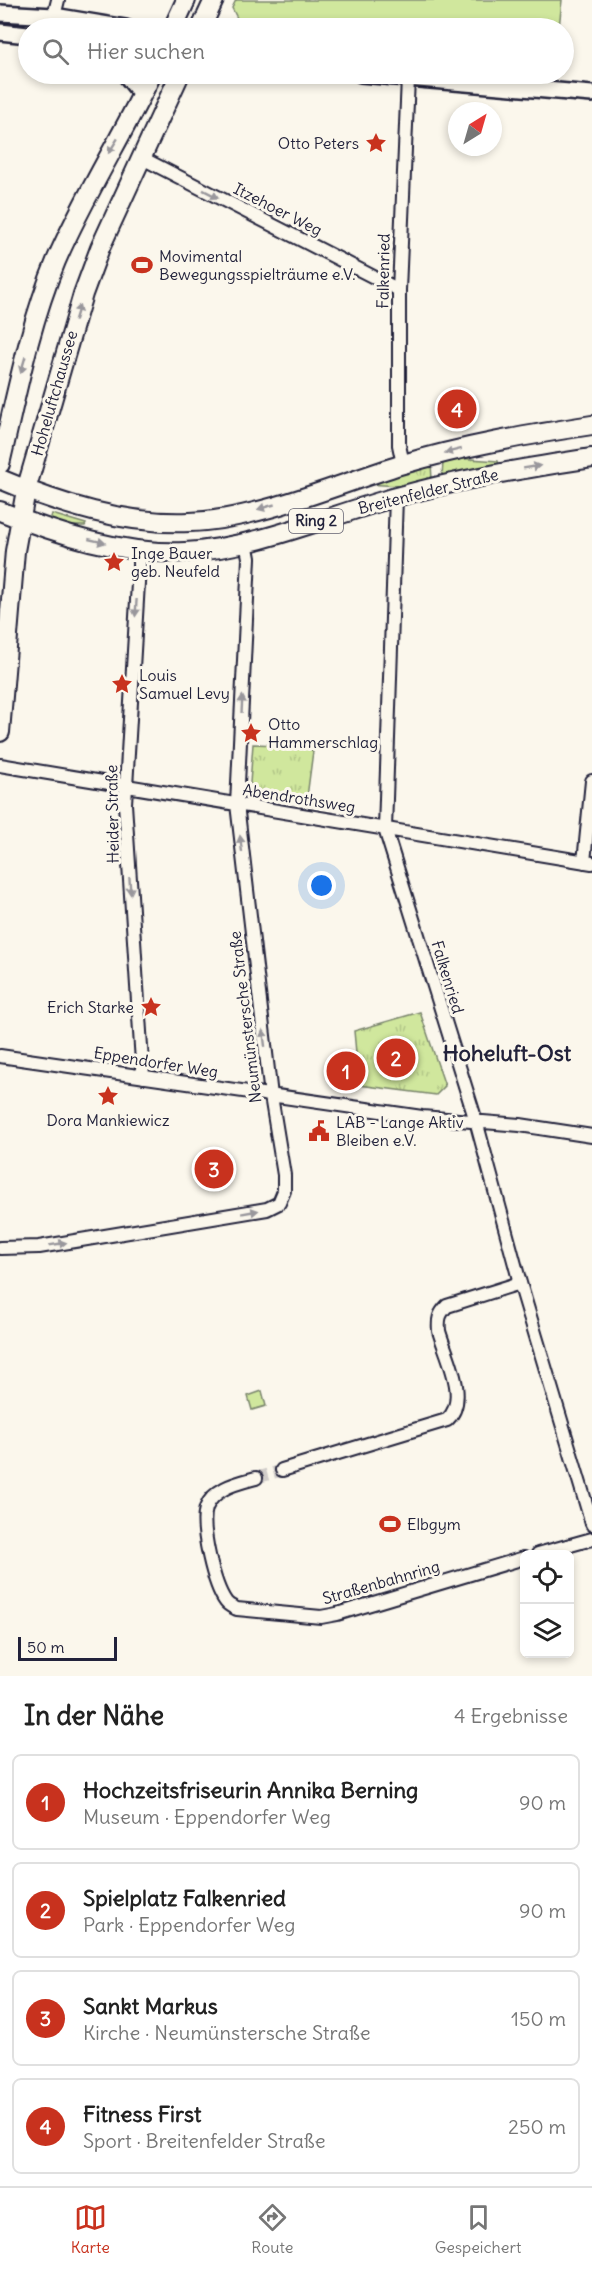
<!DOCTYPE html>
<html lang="de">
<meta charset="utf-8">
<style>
body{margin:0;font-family:Delius,sans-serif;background:#f2f2f2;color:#222}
.controls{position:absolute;right:18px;bottom:18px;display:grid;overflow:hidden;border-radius:9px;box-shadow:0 3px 9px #0003}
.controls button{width:54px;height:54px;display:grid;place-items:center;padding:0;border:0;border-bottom:2px solid #e0e0e0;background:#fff;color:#222;font:30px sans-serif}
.compass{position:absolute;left:448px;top:102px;width:54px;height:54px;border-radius:50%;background:#fff;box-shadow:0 3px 9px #0003;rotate:37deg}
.scale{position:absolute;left:18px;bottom:15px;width:99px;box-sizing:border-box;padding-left:6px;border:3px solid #22223b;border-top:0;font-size:16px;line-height:21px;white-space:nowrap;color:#22223b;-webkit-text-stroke:4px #fbf7ec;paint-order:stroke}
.you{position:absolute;left:322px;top:886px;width:21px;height:21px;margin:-15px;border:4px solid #fff;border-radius:50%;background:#1a73e8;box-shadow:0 0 0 9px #1a73e833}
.badge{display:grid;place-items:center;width:39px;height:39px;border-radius:50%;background:#c8321e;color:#fff;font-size:20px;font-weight:700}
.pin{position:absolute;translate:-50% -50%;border:3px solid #fff;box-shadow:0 2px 6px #0006}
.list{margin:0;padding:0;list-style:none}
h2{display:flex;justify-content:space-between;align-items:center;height:78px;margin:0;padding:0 24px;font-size:26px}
h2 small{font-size:20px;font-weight:400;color:#767676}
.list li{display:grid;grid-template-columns:39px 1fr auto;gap:18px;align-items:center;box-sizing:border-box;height:96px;margin:0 12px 12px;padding:0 12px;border:2px solid #e0e0e0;border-radius:9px}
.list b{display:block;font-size:22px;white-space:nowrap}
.list p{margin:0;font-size:20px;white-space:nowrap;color:#767676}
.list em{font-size:20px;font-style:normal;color:#767676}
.icon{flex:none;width:33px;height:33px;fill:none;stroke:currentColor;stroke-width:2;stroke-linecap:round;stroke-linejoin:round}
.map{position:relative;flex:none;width:592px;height:1676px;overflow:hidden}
.search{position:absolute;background:#fff;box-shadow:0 3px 9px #0003;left:18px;right:18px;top:18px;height:66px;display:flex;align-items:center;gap:15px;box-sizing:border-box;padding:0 21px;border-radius:33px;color:#767676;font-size:22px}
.sheet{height:510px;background:#fff}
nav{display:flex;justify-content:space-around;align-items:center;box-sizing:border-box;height:84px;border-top:2px solid #e0e0e0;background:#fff;font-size:16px;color:#767676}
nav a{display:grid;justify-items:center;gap:3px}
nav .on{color:#c8321e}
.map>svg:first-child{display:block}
</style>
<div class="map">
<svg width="592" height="1676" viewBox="0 0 592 1676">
<defs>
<pattern id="grass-tufts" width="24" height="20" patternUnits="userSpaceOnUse" patternTransform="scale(1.5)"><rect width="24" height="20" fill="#d0e79d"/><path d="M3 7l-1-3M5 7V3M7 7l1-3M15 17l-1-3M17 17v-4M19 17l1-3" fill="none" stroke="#b2c688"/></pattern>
</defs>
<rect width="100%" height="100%" fill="#fbf7ec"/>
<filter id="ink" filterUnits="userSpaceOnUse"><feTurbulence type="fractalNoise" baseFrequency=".0167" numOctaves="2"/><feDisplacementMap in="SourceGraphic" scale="12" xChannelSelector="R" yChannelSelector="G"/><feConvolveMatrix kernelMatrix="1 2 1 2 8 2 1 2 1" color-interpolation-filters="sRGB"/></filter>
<g filter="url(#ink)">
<!-- grass -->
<path fill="url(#grass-tufts)" stroke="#79846c" stroke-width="1.5" d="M456,458L498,461L499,467L442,477L443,462Z
M431,463L432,480L400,486L366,484Z
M52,514L86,524L85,526H70L50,521Z
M253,744L305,746L313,751L307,797L256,791L250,783Z
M420,1012L445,1086L436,1095L359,1085L354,1031Z
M262,1391L266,1406L252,1410L248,1396Z"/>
<!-- garden -->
<path fill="#d0e79d" stroke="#79846c" stroke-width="1.5" d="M236,0H562L559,28H242L232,8Z"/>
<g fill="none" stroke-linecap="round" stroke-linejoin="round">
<!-- minor-tunnel -->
<path stroke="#d0ccc9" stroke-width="12" stroke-dasharray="12 6" stroke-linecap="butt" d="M256,1478L282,1470"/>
<defs>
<path id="minor" d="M51,28L58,0
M142,158L399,290
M403,464L399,445V290L408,78
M396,497L385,829L476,1121L520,1283L592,1524
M140,549L125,804L143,1077
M0,765L592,863
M584,862L592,781
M0,1056L422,1117L520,1125L592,1136
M0,1248L39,1247L267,1209L279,1203L284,1191V1175L271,1096L237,804L249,558L246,542
M282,1470L447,1420C470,1399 446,1356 439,1331C438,1319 439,1314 447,1306L520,1283
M256,1478C238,1483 213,1488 206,1508C200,1528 214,1586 226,1602C229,1606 233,1607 237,1609L321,1617L337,1614L524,1558
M538,1554L592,1539"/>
<path id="tertiary" d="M0,13L54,16L126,28
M0,32L28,35
M125,74L142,95
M361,74L592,94"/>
<path id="primary" d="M173,28L186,0
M201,28L214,0
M0,464C16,396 29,326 56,261C84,196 122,137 152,74
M0,479C59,504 125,525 190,522C256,520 336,485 400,465C463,446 527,435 592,425
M0,511C57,534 123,555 185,552C257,548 327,516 396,497C460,479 526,468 592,458
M0,732L15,551L26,490L83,294L100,248L180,74"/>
</defs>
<!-- minor casing -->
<use href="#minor" stroke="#22223b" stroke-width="16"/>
<!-- tertiary casing -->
<use href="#tertiary" stroke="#22223b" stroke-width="20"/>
<!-- primary casing -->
<use href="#primary" stroke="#22223b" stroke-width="22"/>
<!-- minor -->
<use href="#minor" stroke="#fbf7ec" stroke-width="12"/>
<!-- tertiary -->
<use href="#tertiary" stroke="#fbf7ec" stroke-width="15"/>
<!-- primary -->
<use href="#primary" stroke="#fbf7ec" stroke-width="18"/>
</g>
<!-- one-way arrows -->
<defs><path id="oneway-solid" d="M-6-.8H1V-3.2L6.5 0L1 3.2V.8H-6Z" transform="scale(1.5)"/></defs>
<g fill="#99979c">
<use href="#oneway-solid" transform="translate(113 146) rotate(122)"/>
<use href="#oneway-solid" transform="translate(211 194) rotate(27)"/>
<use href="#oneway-solid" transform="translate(77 313) rotate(-73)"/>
<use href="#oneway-solid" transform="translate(23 365) rotate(106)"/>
<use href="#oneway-solid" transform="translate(453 451) rotate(166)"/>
<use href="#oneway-solid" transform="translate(532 467) rotate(-9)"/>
<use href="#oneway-solid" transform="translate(266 507) rotate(164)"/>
<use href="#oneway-solid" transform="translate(97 541) rotate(13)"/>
<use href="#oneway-solid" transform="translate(136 608) rotate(94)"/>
<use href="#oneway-solid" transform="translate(242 704) rotate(-87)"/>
<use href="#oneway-solid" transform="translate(241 844) rotate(-97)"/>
<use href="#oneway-solid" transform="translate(130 886) rotate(86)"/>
<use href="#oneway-solid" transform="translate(264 1038) rotate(-97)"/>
<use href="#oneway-solid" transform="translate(250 1212) rotate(-10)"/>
<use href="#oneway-solid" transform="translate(58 1244) rotate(-9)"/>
</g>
</g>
<!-- icons -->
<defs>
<symbol id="sight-bare" viewBox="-9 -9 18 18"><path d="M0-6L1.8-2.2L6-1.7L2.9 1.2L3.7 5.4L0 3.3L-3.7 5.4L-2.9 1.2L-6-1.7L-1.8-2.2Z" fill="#c8321e" stroke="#fbf7ec" stroke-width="2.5" paint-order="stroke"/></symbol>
<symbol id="stadium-bare" viewBox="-9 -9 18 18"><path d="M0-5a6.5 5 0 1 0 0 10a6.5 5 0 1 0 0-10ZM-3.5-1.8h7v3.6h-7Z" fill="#c8321e" stroke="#fbf7ec" stroke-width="2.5" paint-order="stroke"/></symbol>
<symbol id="civic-bare" viewBox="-9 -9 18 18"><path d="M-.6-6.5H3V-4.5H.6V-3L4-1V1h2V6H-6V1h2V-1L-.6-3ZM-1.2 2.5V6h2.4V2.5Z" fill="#c8321e" stroke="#fbf7ec" stroke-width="2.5" paint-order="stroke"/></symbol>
</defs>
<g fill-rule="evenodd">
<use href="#sight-bare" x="361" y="128" width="30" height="30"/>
<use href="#stadium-bare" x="127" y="250" width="30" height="30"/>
<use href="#sight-bare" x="99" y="547" width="30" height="30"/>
<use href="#sight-bare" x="107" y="669" width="30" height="30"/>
<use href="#sight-bare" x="236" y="718" width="30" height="30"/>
<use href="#sight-bare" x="136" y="992" width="30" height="30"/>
<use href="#sight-bare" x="93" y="1081" width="30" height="30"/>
<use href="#civic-bare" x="304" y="1116" width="30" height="30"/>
<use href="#stadium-bare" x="375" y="1509" width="30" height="30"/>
</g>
<g text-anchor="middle" stroke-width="6" stroke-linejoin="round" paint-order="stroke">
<!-- shield labels -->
<rect fill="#fbf7ec" stroke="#636270" stroke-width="1.5" x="289" y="509" width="54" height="24" rx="4.5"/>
<g font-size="15" font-weight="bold" fill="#22223b">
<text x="316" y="526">Ring 2</text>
</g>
<!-- poi labels -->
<g font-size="16" fill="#22223b" stroke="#fbf7ec" text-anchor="start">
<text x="359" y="149" text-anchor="end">Otto Peters</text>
<text x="159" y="262">Movimental<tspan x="159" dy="18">Bewegungsspielträume e.V.</tspan></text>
<text x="131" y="559">Inge Bauer<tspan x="131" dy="18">geb. Neufeld</tspan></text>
<text x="139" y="681">Louis<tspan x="139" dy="18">Samuel Levy</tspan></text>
<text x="268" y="730">Otto<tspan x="268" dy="18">Hammerschlag</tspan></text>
<text x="134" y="1013" text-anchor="end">Erich Starke</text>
<text x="108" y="1126" text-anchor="middle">Dora Mankiewicz</text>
<text x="336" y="1128">LAB - Lange Aktiv<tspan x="336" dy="18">Bleiben e.V.</tspan></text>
<text x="407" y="1530">Elbgym</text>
</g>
<!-- street labels -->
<g font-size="16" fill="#22223b" stroke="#fbf7ec">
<text transform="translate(278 209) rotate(27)" y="6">Itzehoer Weg</text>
<text transform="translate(383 271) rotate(-89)" y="6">Falkenried</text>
<text transform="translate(54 393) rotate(-74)" y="6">Hoheluftchaussee</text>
<text transform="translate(428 491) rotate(-14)" y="6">Breitenfelder Straße</text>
<text transform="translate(299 798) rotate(9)" y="6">Abendrothsweg</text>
<text transform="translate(112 814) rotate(-91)" y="6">Heider Straße</text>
<text transform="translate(448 977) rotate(73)" y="6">Falkenried</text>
<text transform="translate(245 1017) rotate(-97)" y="6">Neumünstersche Straße</text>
<text transform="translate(156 1062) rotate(9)" y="6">Eppendorfer Weg</text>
<text transform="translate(381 1582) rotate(-16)" y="6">Straßenbahnring</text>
</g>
<!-- district labels -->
<g font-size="22" font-weight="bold" fill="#22223b" stroke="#fbf7ec">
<text x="507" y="1061">Hoheluft-Ost</text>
</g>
</g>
</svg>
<div class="controls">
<button><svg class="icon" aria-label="locate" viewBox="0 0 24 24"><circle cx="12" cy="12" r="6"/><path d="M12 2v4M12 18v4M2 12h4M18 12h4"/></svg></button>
<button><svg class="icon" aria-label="layers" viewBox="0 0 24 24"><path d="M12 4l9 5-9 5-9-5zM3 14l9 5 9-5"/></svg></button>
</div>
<svg class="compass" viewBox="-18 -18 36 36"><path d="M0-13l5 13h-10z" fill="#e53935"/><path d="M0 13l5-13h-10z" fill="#767676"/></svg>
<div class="scale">50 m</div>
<div class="you"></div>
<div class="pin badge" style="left:346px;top:1071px">1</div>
<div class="pin badge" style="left:396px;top:1058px">2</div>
<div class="pin badge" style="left:214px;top:1169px">3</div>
<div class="pin badge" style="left:457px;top:409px">4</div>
<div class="search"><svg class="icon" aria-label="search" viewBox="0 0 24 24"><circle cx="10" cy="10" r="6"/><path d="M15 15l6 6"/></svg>Hier suchen</div>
</div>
<section class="sheet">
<h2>In der Nähe<small>4 Ergebnisse</small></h2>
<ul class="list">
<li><span class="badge">1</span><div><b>Hochzeitsfriseurin Annika Berning</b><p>Museum · Eppendorfer Weg</p></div><em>90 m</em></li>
<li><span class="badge">2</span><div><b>Spielplatz Falkenried</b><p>Park · Eppendorfer Weg</p></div><em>90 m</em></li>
<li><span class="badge">3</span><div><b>Sankt Markus</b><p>Kirche · Neumünstersche Straße</p></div><em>150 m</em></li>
<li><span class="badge">4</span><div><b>Fitness First</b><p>Sport · Breitenfelder Straße</p></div><em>250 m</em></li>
</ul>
</section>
<nav>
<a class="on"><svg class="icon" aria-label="map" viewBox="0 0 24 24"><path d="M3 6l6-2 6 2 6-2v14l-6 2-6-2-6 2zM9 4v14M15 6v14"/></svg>Karte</a>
<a><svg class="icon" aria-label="directions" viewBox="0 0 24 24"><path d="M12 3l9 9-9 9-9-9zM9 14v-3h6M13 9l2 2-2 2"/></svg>Route</a>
<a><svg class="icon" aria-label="saved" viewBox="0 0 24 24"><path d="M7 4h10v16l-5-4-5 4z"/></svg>Gespeichert</a>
</nav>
